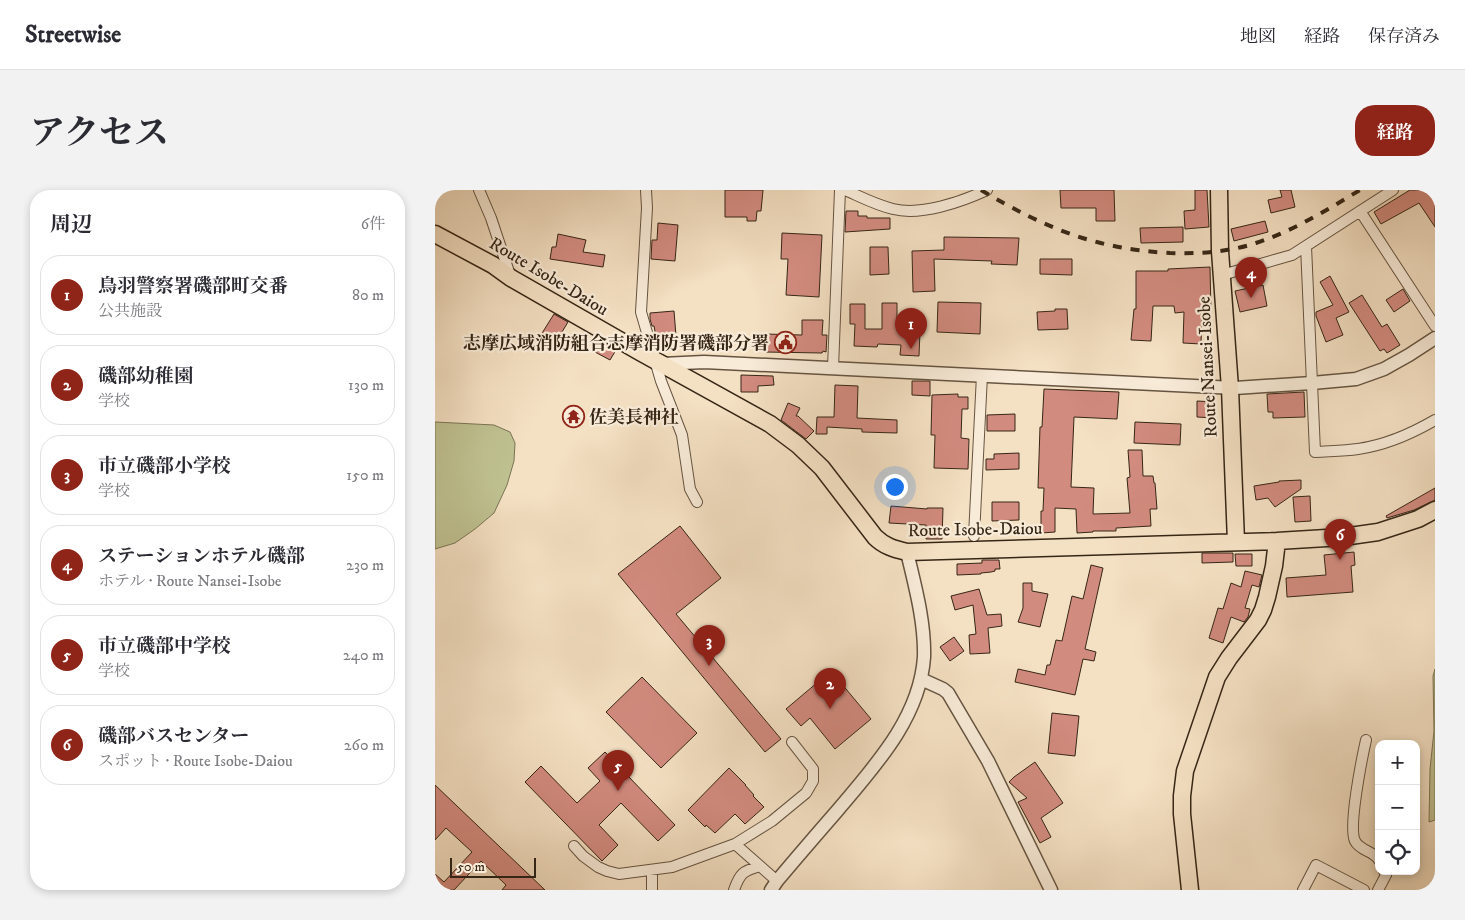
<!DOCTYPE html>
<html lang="ja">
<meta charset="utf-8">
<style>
body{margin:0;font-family:"IM FELL DW Pica","Noto Serif JP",serif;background:#f2f2f3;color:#2b2b33}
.controls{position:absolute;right:15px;bottom:15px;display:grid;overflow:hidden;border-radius:10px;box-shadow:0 2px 8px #0003}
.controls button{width:45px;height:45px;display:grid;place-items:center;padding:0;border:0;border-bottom:1px solid #e1e1e2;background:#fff;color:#2b2b33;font:25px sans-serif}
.scale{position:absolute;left:15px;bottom:12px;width:86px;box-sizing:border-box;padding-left:5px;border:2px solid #362616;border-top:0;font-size:14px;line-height:18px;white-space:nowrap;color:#362616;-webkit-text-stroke:4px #f8ebd8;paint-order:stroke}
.you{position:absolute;left:459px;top:296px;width:18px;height:18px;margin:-12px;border:4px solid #fff;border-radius:50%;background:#1a73e8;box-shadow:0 0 0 8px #1a73e833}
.badge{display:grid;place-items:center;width:32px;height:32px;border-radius:50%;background:#8f2418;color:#fff;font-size:16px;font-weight:700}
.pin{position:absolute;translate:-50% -41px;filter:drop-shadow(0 1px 2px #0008)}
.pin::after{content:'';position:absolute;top:26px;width:18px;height:15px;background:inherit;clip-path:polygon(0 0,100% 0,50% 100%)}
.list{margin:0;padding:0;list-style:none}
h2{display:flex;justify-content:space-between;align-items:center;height:65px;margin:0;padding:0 20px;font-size:21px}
h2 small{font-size:16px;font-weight:400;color:#7c7c81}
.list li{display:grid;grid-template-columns:32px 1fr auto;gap:15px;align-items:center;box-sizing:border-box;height:80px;margin:0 10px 10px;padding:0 10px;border:1px solid #e1e1e2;border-radius:20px}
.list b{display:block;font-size:19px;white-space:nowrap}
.list p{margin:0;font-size:16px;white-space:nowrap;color:#7c7c81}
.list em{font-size:16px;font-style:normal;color:#7c7c81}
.icon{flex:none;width:28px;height:28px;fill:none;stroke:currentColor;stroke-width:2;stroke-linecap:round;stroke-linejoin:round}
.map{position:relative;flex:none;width:1000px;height:700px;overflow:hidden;border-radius:20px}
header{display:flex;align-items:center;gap:30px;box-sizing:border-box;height:70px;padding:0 25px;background:#fff;border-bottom:1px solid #e1e1e2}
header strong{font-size:24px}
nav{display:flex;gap:28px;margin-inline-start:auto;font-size:18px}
.intro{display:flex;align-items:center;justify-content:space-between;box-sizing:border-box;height:120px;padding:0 30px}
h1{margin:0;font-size:35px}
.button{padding:12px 22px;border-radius:20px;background:#8f2418;color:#fff;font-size:18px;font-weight:700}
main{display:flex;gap:30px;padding:0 30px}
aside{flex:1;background:#fff;border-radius:20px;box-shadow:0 2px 8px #0003}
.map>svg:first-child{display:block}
</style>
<header>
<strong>Streetwise</strong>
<nav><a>地図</a><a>経路</a><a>保存済み</a></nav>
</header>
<div class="intro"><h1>アクセス</h1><a class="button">経路</a></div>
<main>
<aside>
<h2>周辺<small>6件</small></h2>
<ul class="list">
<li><span class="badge">1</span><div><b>鳥羽警察署磯部町交番</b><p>公共施設</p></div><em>80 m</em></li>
<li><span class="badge">2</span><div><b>磯部幼稚園</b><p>学校</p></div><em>130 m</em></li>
<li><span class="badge">3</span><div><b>市立磯部小学校</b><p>学校</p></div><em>150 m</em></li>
<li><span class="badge">4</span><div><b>ステーションホテル磯部</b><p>ホテル · Route Nansei-Isobe</p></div><em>230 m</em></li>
<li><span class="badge">5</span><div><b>市立磯部中学校</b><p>学校</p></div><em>240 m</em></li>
<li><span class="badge">6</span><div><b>磯部バスセンター</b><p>スポット · Route Isobe-Daiou</p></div><em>260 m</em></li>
</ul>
</aside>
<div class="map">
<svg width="1000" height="700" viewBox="0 0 1000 700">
<rect width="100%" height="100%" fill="#f4e0c3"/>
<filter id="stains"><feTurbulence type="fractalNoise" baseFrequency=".004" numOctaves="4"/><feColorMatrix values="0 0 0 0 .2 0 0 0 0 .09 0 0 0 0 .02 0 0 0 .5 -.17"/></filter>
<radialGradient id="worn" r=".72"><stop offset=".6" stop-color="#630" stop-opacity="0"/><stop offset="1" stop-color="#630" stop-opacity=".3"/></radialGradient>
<!-- green -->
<path fill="#bfc191" stroke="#7a7454" d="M0,232L59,235L75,242L80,253L79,271L72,295L59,323L40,339L20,353L0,359Z
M1000,479V630L994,632L995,579L999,541L998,486Z"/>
<!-- building -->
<path fill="#d28b7f" stroke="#362616" d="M290,0H328L326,21H322L321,31H312V27H290Z
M625,0H679L680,31H661V18H626Z
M760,0H772L774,37L750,39L749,21L760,20Z
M845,0H856L860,17L836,23L833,10L847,7Z
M975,0H1000V37L984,13L946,34L939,22Z
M411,21H423V26H432V28H455V39L410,42Z
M830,31L833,42L799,51L796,39Z
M223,33L243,35L240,71L216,69L217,50H222Z
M748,37V52L706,53L705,38Z
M347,43L387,45L384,107L351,105L353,69H346Z
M123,44L151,50L148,62L170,65L168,77L115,69L117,57H121Z
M509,47L584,48L582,75L556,74L557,71L499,69L500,101L478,102L477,61L509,60Z
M435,57H453L454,84L435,85Z
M605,69H637V85L605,84Z
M775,77L776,121H767L766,154L748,153L749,122L740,123L739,116H718L716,151L696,150L699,119H701V81H733V79Z
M895,86L914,122L901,128L908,145L891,152L881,126V122L898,115L885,92Z
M828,95L832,116L805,122L800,101Z
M968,99L975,111L959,122L951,110Z
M927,105L947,137L952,134L965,155L952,163L949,159L945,161L914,113Z
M503,112L546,113L545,144L502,142Z
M447,113H462V141H485L484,166L465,165L466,155L443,154L442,157L419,156L420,134H415V114H430V139H447Z
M620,119H632L633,139L603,140L602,122L620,121Z
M239,121L241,146H243L244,158L235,159L234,156L223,157L219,136H217L215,129V123Z
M119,124L133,132L118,157L104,148Z
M367,130H388L387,145H392L391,162L388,161L387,163L330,162V144L367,145Z
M167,151L181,160L175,170L160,162Z
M306,185L338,186L339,195L323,196V202H306Z
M477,191H495V206L477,205Z
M400,195L423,196L422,228L462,230V243L427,242V239L392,237V244H381L382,227H399Z
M609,199L684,202L682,229L639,227L636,297L659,298L658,324L695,323L692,288L695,287L693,260H707L708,286H718L719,293H720L722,319H715L716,336L681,338V341H658V342L642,343L641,319L620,318V342L606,343V321H608L609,298H603L605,237H607Z
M869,202L870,227L838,228V222H833L832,204Z
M523,204V207H533V219H527L526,248L534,249L533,279L499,278L500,245H496L497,205Z
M762,211L780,212V228L762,227Z
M353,213L365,218L361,226H363L379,241L371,249L346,230Z
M580,224V241H552V225Z
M700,232L746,234L745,255L699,253Z
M584,263V279L551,280V269H559V264Z
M866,290V299L840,317L833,308L821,310L819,296L844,292V291Z
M1000,298V310L979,320L952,328L951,326Z
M875,306L876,331L860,332L858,307Z
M557,312H584V330L557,331Z
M456,316L492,319V318H508L507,349H491V335L454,333Z
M245,336L286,388L241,424L346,549L330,562L183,384Z
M919,362L920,375L916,376L918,402L852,407L851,388L891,385L889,365Z
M767,363H798V372L767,373Z
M800,364H817V376H801Z
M547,370H564L565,379H560V381L556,382L546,383V384L522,385V374L547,373Z
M656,375L668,378L650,459L661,462L659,471L648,469L640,505L580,492L583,479L610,485L612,475H615L621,450L627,451L637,406L648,409Z
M810,381L827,385L824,397L817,395L810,418L815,419L813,427L809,432L796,427L788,453L774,448L783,418L788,419L796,393L806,397Z
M588,393H597V401L613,404L605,437L583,432L588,418Z
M544,399L552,425L566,424L567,436L553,438L555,463L535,464L534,445L541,444L538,415L520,420L516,406Z
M519,447L529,461L515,471L505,457Z
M396,481L436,529L400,559L375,528L366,536L351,519Z
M207,487L262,543L226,578L171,522Z
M617,523L644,526L640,566L613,563Z
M170,562L240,635L223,651L186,613L164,635L183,655L167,671L90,592L106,576L142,613L165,591L153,578Z
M600,572L628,613L606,628L616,647L605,653L583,612L592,608L574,592L579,587Z
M294,578L311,595H310L319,605L318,606L329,617L310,634L300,624L280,643L271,635L270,637L253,620Z
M0,595L110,700H67L71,695L46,671L19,700H0V684L9,692L37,662L11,638L0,650Z"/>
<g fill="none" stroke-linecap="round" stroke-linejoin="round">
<defs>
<path id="minor" d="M44,0L56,28L76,88
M211,0L212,18L206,122L226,191L247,245L255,299L262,312
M410,0C426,7 441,15 458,19C486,26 526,12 552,0
M925,21L1000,136
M871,56L880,262C894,261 909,261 923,259C951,255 976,244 1000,230
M787,85L857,65L958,0
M398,178L405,0
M539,346L547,185
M931,550C927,568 913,637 920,651C925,661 939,661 944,670
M300,654L325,676
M139,656L148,666L163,677L172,681L184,684L237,677L300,654L337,631L371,603L378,591V579L357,552
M217,680V700
M299,700C305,683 308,681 325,676L342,691
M868,700L881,675L929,700
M943,700L951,685L949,681"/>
<path id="tertiary" d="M227,174L269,172L800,198L877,193L921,189L949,179L974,165L1000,148
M486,489L508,499L513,503L553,571L616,700
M336,700L342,691C362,667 382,644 402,621C439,577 485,528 489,467C490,432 480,396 472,362"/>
<path id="primary" d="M784,0L785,61L795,198L801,352
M0,44L58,75L76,88L205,162L335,234L363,255L387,278L440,347C449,356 459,359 472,362L842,351L908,347L943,342L983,329L1000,320
M755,700L747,624V606L750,581L782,487L794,468L823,430L828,420L832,407L839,376L842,351"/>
</defs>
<!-- minor casing -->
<use href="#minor" stroke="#665441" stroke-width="12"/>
<!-- tertiary casing -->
<use href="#tertiary" stroke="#665441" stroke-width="15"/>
<!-- primary casing -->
<use href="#primary" stroke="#362616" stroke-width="19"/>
<!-- minor -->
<use href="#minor" stroke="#f8ebd8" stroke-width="10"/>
<!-- tertiary -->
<use href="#tertiary" stroke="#f8ebd8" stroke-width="12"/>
<!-- primary -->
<use href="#primary" stroke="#f4e0c3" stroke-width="16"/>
<!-- rail -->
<path stroke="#362616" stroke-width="4" stroke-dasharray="9 9" stroke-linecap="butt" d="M546,0C610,38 660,59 735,63C763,64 794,62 821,53C858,41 892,20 925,0"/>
</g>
<!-- icons -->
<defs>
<symbol id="civic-ring" viewBox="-11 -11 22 22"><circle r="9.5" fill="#f8ebd8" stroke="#8f2418" stroke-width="1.5"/><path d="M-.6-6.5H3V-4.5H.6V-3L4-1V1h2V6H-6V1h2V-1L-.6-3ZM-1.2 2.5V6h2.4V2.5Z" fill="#8f2418"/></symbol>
<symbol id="temple-ring" viewBox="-11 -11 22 22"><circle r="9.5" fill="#f8ebd8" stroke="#8f2418" stroke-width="1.5"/><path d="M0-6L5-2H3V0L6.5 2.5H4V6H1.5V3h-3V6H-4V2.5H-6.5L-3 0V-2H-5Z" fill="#8f2418"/></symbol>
</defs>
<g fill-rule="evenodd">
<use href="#civic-ring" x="338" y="140" width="25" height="25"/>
<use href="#temple-ring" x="126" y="214" width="25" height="25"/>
</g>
<g text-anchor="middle" stroke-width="4.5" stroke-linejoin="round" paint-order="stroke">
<!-- street labels -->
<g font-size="18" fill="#362616" stroke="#f8ebd8">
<text transform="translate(114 86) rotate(31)" y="6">Route Isobe-Daiou</text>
<text transform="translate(772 177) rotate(-93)" y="6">Route Nansei-Isobe</text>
<text transform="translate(540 339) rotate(-1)" y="6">Route Isobe-Daiou</text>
</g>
<!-- poi labels -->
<g font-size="18" font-weight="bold" fill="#362616" stroke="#f8ebd8" text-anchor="end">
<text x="334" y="159">志摩広域消防組合志摩消防署磯部分署</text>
<text x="154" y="233" text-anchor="start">佐美長神社</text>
</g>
</g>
<rect width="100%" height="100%" filter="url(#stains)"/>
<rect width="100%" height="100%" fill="url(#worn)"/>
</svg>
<div class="controls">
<button>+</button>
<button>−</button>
<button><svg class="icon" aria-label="locate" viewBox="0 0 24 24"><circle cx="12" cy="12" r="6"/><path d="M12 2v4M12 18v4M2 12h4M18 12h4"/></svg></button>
</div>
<div class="scale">50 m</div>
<div class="you"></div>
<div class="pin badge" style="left:476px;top:159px">1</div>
<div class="pin badge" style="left:395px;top:519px">2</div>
<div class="pin badge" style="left:274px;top:476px">3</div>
<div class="pin badge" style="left:816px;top:108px">4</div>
<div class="pin badge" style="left:183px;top:601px">5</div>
<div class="pin badge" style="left:905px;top:370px">6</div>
</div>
</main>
